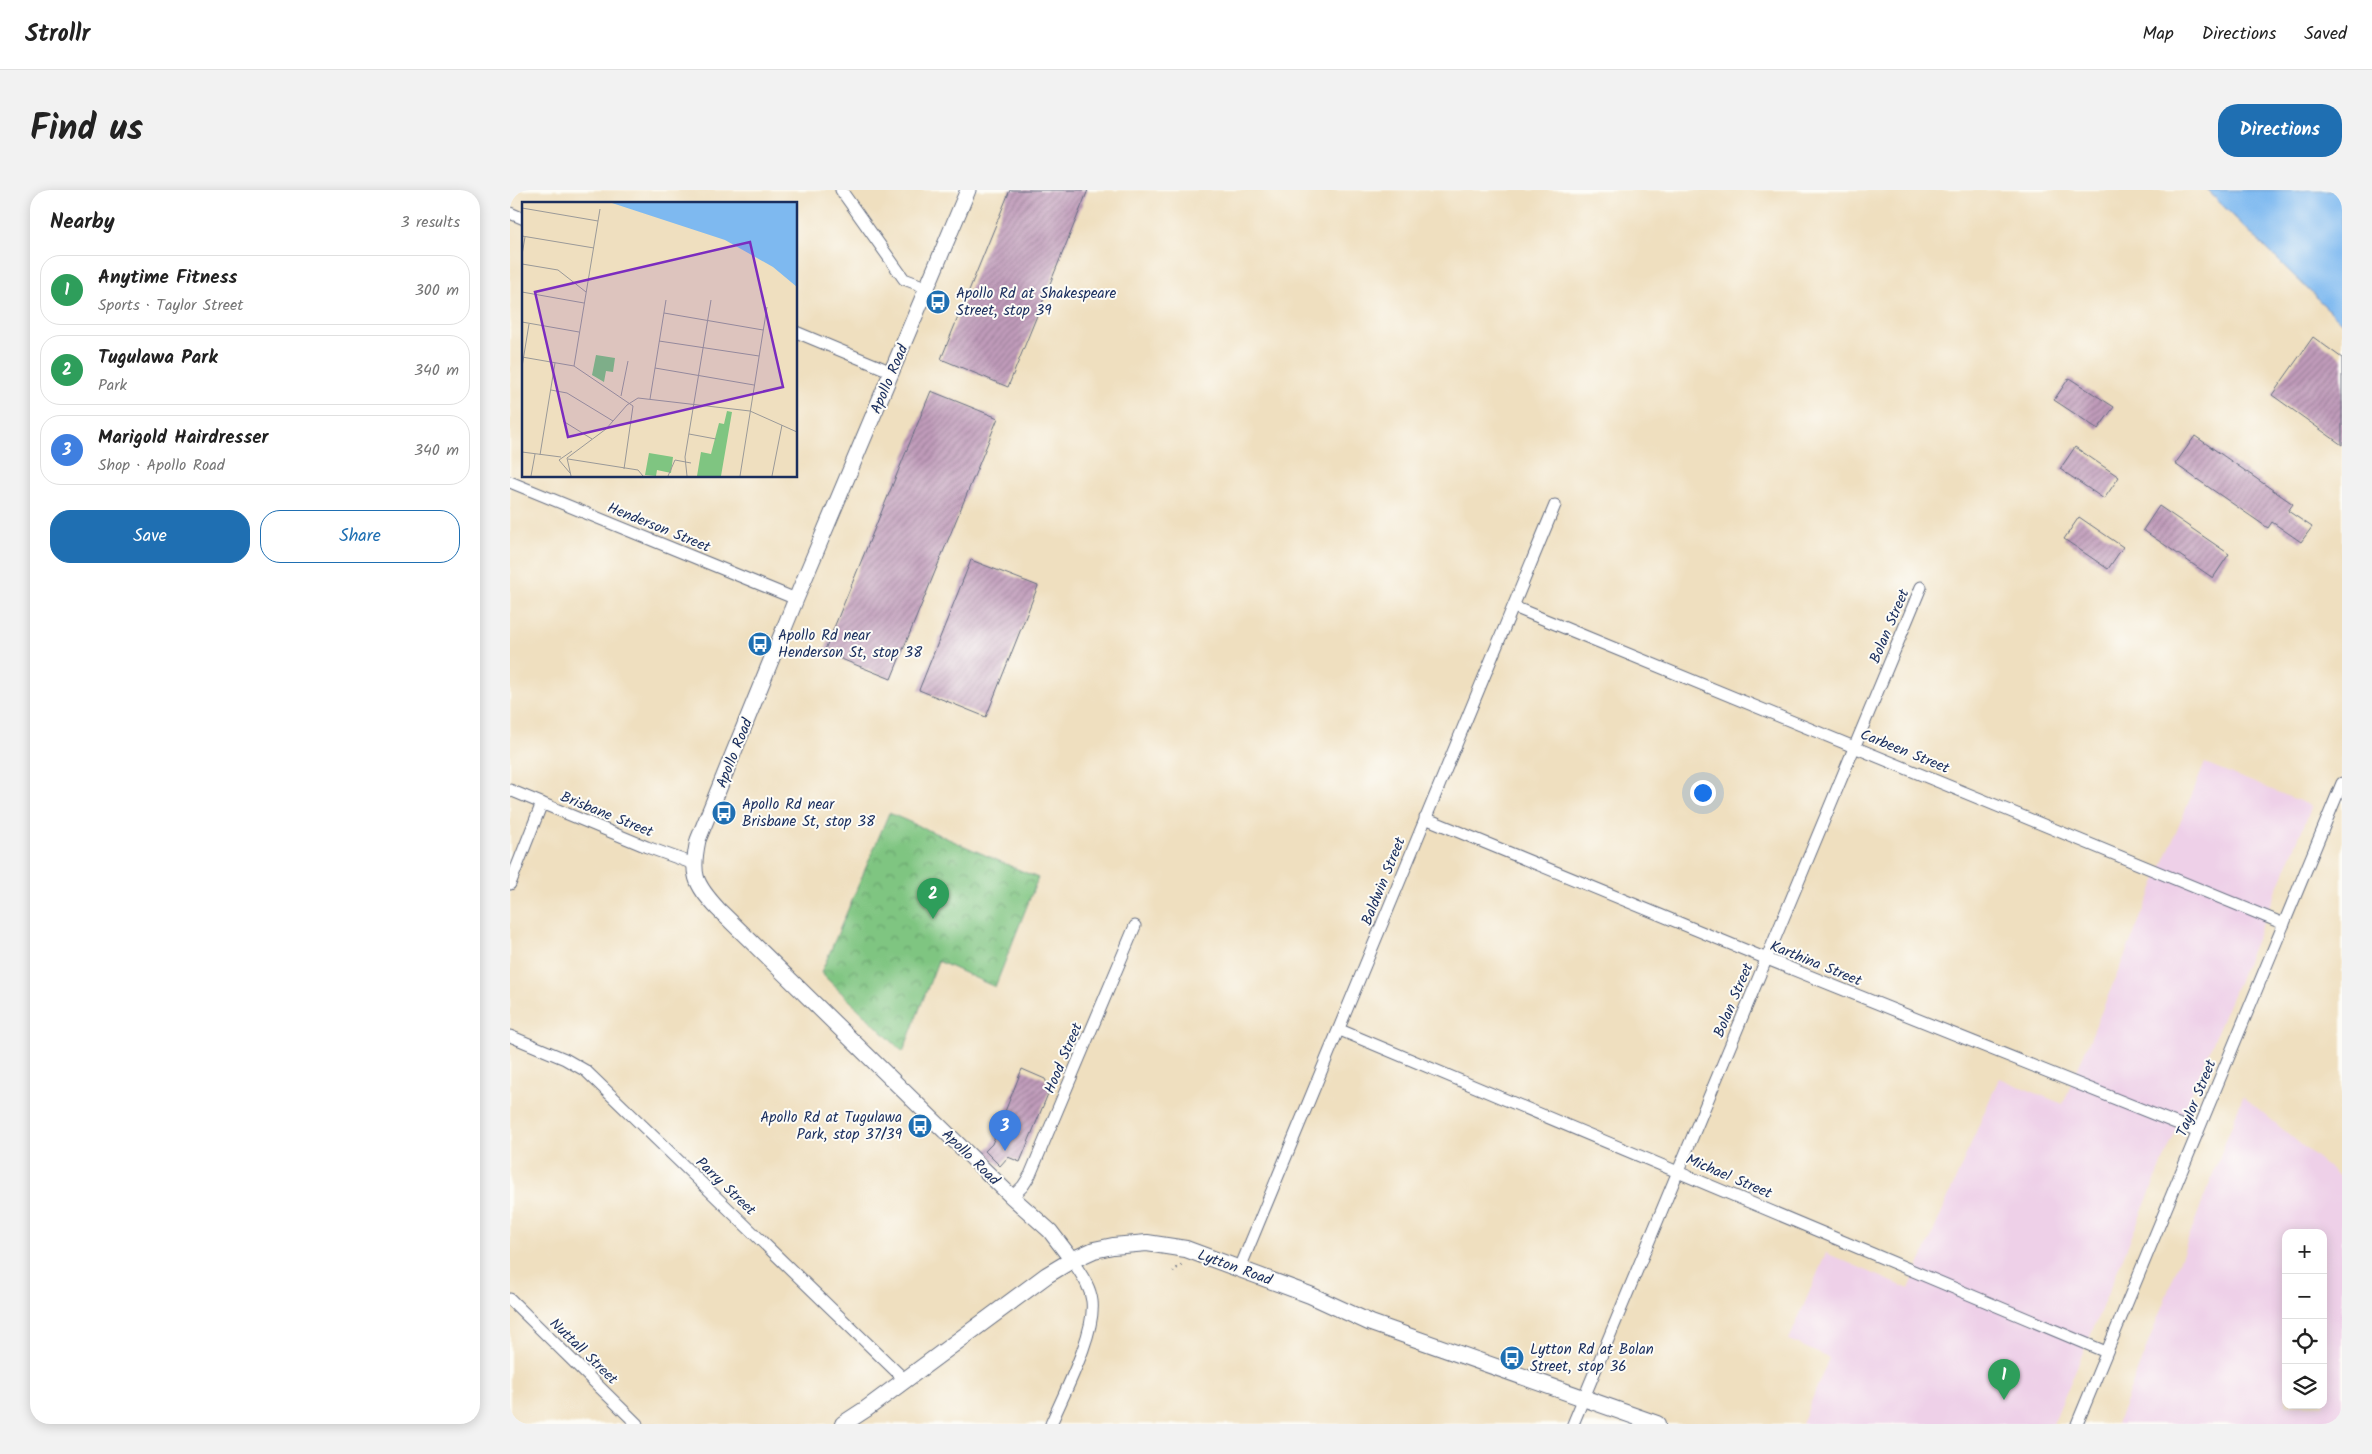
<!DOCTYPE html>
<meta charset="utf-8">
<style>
body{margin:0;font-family:Kalam,sans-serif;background:#f2f2f2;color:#222}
.controls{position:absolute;right:15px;bottom:15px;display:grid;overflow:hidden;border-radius:10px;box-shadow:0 2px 12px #0003}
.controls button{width:45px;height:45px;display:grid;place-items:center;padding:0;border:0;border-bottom:1px solid #e0e0e0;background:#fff;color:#222;font:25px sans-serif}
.you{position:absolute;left:1192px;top:602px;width:18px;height:18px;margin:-12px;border:4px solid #fff;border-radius:50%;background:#1a73e8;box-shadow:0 0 0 8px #1a73e833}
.badge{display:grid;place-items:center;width:32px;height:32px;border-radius:50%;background:#1f6fb2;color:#fff;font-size:16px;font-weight:700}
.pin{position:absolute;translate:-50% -41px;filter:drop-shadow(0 1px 2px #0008)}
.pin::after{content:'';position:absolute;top:26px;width:18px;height:15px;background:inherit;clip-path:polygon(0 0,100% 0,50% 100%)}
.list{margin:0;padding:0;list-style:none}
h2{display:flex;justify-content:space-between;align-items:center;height:65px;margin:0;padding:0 20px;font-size:21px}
h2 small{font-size:16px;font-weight:400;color:#767676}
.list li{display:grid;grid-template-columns:32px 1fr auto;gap:15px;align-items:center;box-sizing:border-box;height:70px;margin:0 10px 10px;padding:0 10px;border:1px solid #e0e0e0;border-radius:20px}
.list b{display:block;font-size:19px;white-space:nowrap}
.list p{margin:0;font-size:16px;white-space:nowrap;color:#767676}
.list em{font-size:16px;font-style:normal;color:#767676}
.actions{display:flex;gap:10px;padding:15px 20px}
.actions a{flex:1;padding:11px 0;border:1px solid #1f6fb2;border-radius:20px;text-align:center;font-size:18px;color:#1f6fb2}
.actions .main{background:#1f6fb2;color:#fff}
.icon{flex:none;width:28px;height:28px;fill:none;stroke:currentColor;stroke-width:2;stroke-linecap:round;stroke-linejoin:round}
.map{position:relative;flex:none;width:1832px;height:1234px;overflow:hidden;border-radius:20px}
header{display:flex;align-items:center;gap:30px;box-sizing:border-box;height:70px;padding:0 25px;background:#fff;border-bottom:1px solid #e0e0e0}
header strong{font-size:24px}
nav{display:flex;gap:28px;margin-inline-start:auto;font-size:18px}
.intro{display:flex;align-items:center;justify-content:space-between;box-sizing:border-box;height:120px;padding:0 30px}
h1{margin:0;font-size:35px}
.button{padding:12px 22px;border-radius:20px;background:#1f6fb2;color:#fff;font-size:18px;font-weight:700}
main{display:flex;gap:30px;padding:0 30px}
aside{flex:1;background:#fff;border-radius:20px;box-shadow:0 2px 12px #0003}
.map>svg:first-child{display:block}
</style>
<header>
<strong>Strollr</strong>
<nav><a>Map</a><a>Directions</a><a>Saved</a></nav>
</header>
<div class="intro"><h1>Find us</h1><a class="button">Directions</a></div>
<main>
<aside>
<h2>Nearby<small>3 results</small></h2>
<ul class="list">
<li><span class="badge" style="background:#2e9e5b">1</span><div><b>Anytime Fitness</b><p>Sports · Taylor Street</p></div><em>300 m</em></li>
<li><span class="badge" style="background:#2e9e5b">2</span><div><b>Tugulawa Park</b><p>Park</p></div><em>340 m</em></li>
<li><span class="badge" style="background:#3f7fe0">3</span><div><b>Marigold Hairdresser</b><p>Shop · Apollo Road</p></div><em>340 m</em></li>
</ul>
<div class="actions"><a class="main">Save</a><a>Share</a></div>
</aside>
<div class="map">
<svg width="1832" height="1234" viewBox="0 0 1832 1234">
<defs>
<pattern id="park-crowns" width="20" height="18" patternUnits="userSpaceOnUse" patternTransform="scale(1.25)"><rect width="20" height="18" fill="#7fc581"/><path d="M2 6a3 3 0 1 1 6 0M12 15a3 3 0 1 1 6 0" fill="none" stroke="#67a06d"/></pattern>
<pattern id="building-hatch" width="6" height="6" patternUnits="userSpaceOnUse" patternTransform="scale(1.25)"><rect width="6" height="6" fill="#c09bba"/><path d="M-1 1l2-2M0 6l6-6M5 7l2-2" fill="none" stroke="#9b7f9a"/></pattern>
</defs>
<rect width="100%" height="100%" fill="#fdfcf7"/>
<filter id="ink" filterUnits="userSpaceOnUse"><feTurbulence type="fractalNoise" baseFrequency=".02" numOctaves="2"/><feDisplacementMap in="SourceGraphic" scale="10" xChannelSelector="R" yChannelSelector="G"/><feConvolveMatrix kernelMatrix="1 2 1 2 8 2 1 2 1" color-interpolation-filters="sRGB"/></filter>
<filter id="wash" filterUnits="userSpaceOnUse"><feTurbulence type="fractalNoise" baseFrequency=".0096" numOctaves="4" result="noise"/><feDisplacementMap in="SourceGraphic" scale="20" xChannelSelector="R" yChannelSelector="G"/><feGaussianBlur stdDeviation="1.12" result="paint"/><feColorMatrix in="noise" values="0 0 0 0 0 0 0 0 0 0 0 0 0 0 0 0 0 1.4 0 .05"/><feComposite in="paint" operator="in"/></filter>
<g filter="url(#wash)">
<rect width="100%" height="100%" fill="#efdfbf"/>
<!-- built -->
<path fill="#eed0e8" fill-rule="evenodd" d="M1695,573L1802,616L1543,1234H1292L1319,1168L1279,1150L1316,1063L1399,1099L1489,888L1553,914Z
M1733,906L1832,989V1234H1607ZM1776,1043H1813V1215H1776Z"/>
<!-- park -->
<path fill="url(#park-crowns)" stroke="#4d7a70" d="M379,623L528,688L485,797L428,771L393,862L311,783Z"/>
<!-- water -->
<path fill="#7eb9f0" stroke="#4c74a7" d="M1697,0H1832V133L1825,126Z"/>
<g id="blocks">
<!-- building -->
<path fill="url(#building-hatch)" d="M500,0H578L498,197L431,169Z
M1803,147L1832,168V255L1762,205Z
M1559,188L1604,217L1588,239L1544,210Z
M421,201L488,228L381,489L314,462Z
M1685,246L1783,314L1778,321L1802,337L1791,352L1762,332L1758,338L1665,274Z
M1565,257L1609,287L1594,309L1550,279Z
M1649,316L1719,364L1703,388L1633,340Z
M1569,327L1613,357L1598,379L1554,349Z
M461,370L528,396L476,527L409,500Z
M512,879L535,889L540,899L510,972L498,967L490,976L475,961L482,954Z"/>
</g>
</g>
<g filter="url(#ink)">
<use href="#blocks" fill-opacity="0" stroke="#656d80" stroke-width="1"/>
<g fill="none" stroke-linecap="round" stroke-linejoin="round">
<defs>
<path id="minor" d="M331,0L394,89L418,98
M0,23L14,29
M286,142L382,182
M0,292L286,409
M1004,417L1774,734
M0,600L137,657L184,674
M915,628L1257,769L1688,942
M0,694L32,613
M830,840L1596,1162
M0,846L55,869L76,881L395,1190
M502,1007L513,996L520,985L625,736
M730,1078L1045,315
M0,1109L127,1234
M541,1234C554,1203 586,1143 582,1111C580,1095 570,1083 562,1070
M1063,1234L1411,397
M1567,1234L1832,593"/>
<path id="tertiary" d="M458,0L286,409L188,650C181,684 184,693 208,719L502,1007L540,1041L562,1070"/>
<path id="secondary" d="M333,1234L356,1219L537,1085L562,1070L584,1060L603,1056L637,1053L676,1059L800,1105L861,1133L1147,1234"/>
</defs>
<!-- minor casing -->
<use href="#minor" stroke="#656d80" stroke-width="13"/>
<!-- tertiary casing -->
<use href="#tertiary" stroke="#656d80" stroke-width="17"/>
<!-- secondary casing -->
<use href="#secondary" stroke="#656d80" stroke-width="18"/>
<!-- path -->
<path stroke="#656d80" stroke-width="2.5" stroke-dasharray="1 4" stroke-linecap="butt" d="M663,1082L673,1073"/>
<!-- minor -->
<use href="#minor" stroke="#fff" stroke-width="11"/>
<!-- tertiary -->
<use href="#tertiary" stroke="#fff" stroke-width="15"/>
<!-- secondary -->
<use href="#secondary" stroke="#fff" stroke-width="16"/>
</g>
</g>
<!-- icons -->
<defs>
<symbol id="bus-disc" viewBox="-11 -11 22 22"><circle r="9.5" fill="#1f6fb2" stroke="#fdfcf7"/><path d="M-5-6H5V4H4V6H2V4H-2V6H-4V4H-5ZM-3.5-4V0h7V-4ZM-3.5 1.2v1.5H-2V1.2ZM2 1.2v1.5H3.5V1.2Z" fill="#fff"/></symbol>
</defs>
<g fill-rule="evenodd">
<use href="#bus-disc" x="414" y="98" width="28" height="28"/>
<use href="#bus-disc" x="236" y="440" width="28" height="28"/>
<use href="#bus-disc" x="200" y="609" width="28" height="28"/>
<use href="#bus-disc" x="396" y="922" width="28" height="28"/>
<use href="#bus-disc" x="988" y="1154" width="28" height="28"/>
</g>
<g text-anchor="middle" stroke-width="4" stroke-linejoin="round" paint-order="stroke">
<!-- poi labels -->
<g font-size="15" fill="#1b2f5e" stroke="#fdfcf7" text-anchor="start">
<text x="446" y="108">Apollo Rd at Shakespeare<tspan x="446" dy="17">Street, stop 39</tspan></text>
<text x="268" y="450">Apollo Rd near<tspan x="268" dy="17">Henderson St, stop 38</tspan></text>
<text x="232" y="619">Apollo Rd near<tspan x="232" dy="17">Brisbane St, stop 38</tspan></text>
<text x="392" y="932" text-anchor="end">Apollo Rd at Tugulawa<tspan x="392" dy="17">Park, stop 37/39</tspan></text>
<text x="1020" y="1164">Lytton Rd at Bolan<tspan x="1020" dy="17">Street, stop 36</tspan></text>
</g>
<!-- street labels -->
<g font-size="15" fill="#1b2f5e" stroke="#fdfcf7">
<text transform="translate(379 189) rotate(-67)" y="5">Apollo Road</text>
<text transform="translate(149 337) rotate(22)" y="5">Henderson Street</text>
<text transform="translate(1379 436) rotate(-67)" y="5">Bolan Street</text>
<text transform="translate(1395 561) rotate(22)" y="5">Carbeen Street</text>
<text transform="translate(224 563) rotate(-68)" y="5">Apollo Road</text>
<text transform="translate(97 624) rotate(22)" y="5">Brisbane Street</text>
<text transform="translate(873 691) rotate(-68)" y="5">Baldwin Street</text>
<text transform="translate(1306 773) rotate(22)" y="5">Karthina Street</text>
<text transform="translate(1223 810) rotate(-67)" y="5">Bolan Street</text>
<text transform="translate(553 868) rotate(-67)" y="5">Hood Street</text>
<text transform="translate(1686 908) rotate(-68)" y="5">Taylor Street</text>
<text transform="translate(461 967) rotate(44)" y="5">Apollo Road</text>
<text transform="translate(1219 986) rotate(23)" y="5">Michael Street</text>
<text transform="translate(216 996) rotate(44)" y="5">Parry Street</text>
<text transform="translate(725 1077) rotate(20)" y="5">Lytton Road</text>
<text transform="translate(74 1161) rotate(44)" y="5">Nuttall Street</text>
</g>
</g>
<!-- overview -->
<g transform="translate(12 12)">
<rect width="275" height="275" fill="#efdfbf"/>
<path d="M74,153L93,156L91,170L84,169L82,180L70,173ZM205,209L210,210L199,274H175L179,250L189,252L197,221L202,222ZM127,251L151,255L149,271L135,268L134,274L123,273Z" fill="#7fc581"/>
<path d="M90,1H275V85L251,65L203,38Z" fill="#7eb9f0"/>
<path fill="none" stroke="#9a9998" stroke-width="1" d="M0,6L76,19M78,7L52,164L111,204L102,267M0,34L72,46M0,53L3,35M0,62L36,68L64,90M0,90L62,101M142,111L241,128M0,120L57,130M137,139L237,154M0,155L52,164M0,165L7,122M133,166L232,183M29,188L45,191L91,219M99,194L106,159M128,197L144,98M41,219L70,237M167,232L194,237M0,250L39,255M18,253L33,161M45,256L84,227L105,203L116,196L228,209L275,230M45,256L49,274M46,257L116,268L121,274M48,271L37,258L50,249M9,274L13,252M146,274L153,258L169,261M165,274L163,255L189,98M218,274L245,105M250,274L260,223"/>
<path fill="#7b2cbf" fill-opacity="0.15" stroke="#7b2cbf" stroke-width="2.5" d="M228,40L261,185L46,235L13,90Z"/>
<rect width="275" height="275" fill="none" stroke="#1b2f5e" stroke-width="2.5"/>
</g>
</svg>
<div class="controls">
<button>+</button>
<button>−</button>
<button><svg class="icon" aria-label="locate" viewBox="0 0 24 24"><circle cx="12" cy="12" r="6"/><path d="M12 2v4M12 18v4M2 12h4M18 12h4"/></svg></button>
<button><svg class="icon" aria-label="layers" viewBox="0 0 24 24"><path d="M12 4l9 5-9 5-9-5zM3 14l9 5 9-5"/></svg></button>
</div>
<div class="you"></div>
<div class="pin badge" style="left:1494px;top:1210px;background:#2e9e5b">1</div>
<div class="pin badge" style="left:423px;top:729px;background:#2e9e5b">2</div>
<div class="pin badge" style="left:495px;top:961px;background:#3f7fe0">3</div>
</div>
</main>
